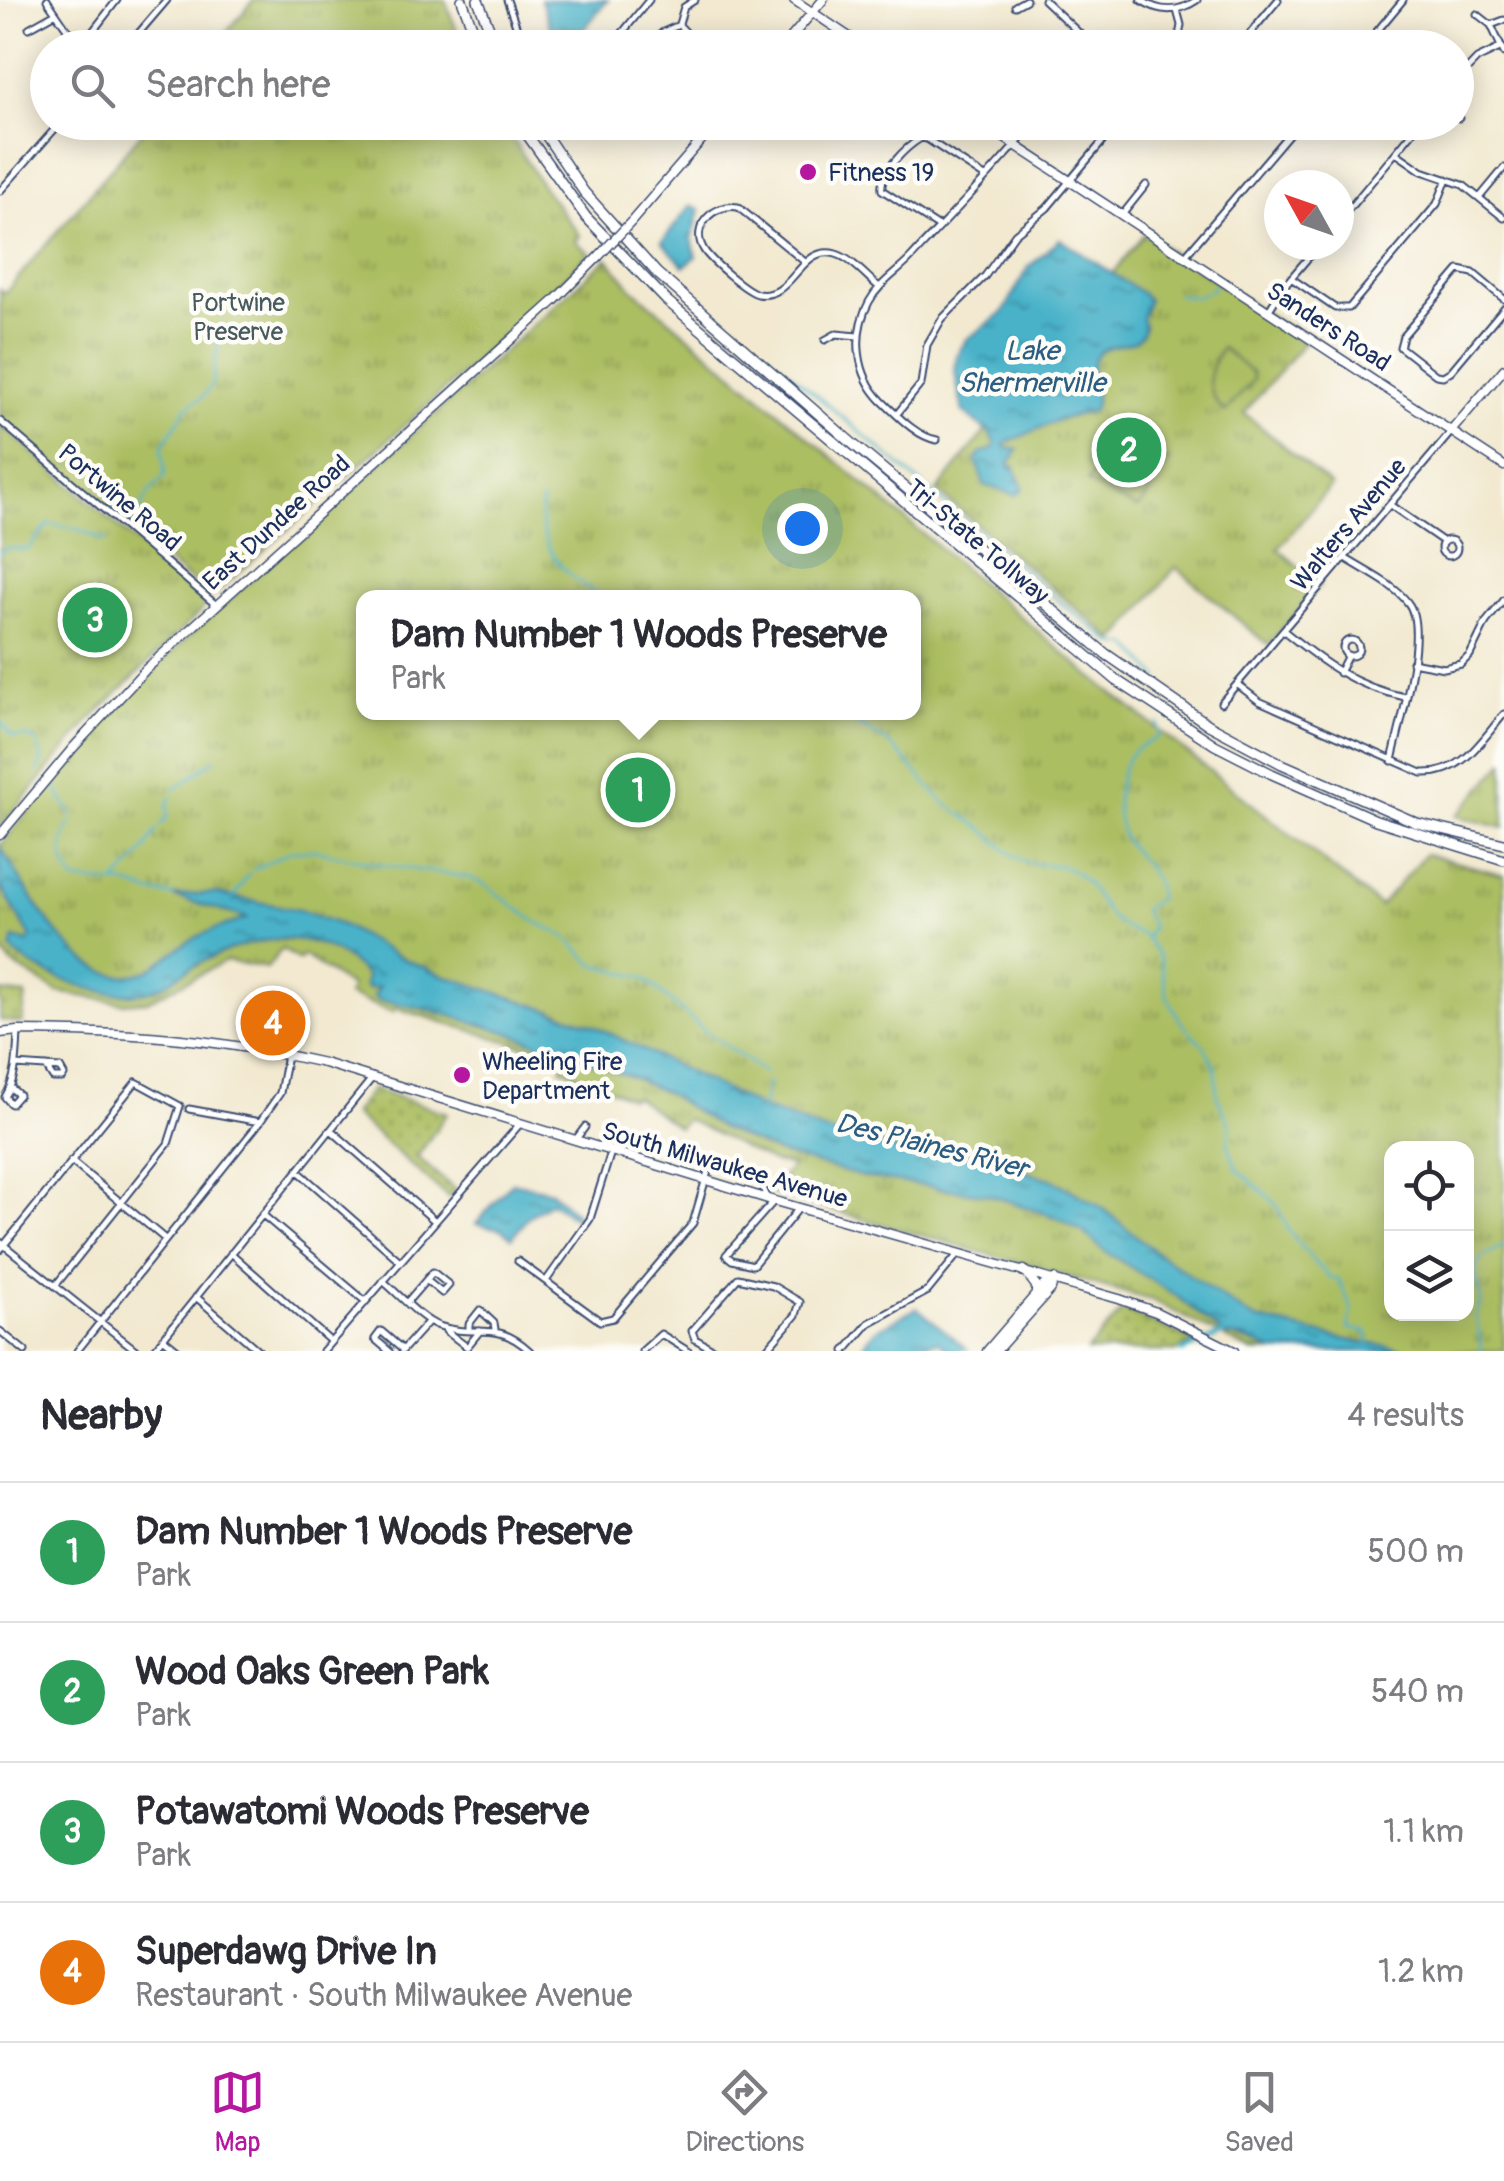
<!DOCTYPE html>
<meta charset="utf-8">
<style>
body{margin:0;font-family:Pangolin,sans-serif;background:#f7f7f7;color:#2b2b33}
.controls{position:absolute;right:30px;bottom:30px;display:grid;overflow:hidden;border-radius:20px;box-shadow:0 5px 25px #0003}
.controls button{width:90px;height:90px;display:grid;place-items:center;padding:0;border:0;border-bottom:2px solid #e1e1e2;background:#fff;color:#2b2b33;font:50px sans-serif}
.compass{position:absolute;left:1264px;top:170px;width:90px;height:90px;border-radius:50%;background:#fff;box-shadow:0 5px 25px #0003;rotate:310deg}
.you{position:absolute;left:802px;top:528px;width:35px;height:35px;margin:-25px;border:8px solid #fff;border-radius:50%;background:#1a73e8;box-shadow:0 0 0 15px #1a73e833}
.badge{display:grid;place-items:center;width:65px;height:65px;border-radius:50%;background:#b5179e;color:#fff;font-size:32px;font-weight:700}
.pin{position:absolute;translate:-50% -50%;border:5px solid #fff;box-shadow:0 2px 10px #0006}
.popup{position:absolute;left:356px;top:590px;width:565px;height:130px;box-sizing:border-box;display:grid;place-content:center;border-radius:20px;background:#fff;filter:drop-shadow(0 2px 8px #0005);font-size:32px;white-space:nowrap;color:#7c7c81}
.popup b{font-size:38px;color:#2b2b33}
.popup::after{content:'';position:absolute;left:50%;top:100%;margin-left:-20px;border:20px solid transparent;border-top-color:#fff}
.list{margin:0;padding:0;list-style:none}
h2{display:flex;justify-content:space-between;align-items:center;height:130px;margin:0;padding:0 40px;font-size:42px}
h2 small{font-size:32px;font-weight:400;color:#7c7c81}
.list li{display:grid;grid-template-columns:65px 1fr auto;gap:30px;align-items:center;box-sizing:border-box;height:140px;padding:0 40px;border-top:2px solid #e1e1e2}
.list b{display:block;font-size:38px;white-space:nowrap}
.list p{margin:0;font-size:32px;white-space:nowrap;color:#7c7c81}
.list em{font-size:32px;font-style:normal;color:#7c7c81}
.icon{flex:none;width:55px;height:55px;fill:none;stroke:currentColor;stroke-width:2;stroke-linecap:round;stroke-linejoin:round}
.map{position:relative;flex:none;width:1504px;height:1351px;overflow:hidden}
.search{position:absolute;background:#fff;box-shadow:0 5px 25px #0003;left:30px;right:30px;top:30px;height:110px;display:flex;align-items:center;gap:25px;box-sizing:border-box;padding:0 35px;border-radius:55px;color:#7c7c81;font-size:38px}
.sheet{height:690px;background:#fff}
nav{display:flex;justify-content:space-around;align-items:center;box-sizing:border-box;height:140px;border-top:2px solid #e1e1e2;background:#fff;font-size:28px;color:#7c7c81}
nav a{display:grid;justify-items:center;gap:5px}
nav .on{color:#b5179e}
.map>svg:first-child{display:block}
</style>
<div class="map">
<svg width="1504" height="1351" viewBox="0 0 1504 1351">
<defs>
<pattern id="grass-dots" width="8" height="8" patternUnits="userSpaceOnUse" patternTransform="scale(2.5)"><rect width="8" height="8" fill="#acbe62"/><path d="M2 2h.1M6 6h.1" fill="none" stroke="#8b9b54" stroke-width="1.8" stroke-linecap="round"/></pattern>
<pattern id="park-tufts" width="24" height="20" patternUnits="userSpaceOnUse" patternTransform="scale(2.5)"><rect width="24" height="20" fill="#acbe62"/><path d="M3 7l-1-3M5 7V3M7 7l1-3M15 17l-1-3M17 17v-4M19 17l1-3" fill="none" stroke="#8b9b54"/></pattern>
<pattern id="water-ripples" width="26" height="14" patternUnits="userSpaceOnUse" patternTransform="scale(2.5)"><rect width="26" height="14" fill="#4ab2c9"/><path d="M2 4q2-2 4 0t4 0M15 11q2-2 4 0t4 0" fill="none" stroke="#3d91a6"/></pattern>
</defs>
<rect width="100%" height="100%" fill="#fdfcf7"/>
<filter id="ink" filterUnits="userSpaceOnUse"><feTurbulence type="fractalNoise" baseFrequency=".01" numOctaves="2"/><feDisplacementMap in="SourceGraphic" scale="20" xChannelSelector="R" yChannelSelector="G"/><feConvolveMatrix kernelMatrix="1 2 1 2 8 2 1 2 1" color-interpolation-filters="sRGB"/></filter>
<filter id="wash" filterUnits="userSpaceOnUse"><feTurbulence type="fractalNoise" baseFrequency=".0048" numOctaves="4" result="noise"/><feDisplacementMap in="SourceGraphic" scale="40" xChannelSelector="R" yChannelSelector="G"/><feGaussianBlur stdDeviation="2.25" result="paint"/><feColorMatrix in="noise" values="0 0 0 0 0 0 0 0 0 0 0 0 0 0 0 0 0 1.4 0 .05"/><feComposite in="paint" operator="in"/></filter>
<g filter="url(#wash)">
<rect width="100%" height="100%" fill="#f2e9d0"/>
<!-- grass -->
<path fill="url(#grass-dots)" stroke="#647660" stroke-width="2.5" d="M0,992L26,995L22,1023L0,1020Z
M372,1089L447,1113L417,1157L455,1190L448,1197L353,1114Z
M1123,1310L1189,1339L1199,1341L1177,1351H1087Z"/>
<!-- park -->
<path fill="url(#park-tufts)" stroke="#647660" stroke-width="2.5" fill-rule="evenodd" d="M254,0H445L463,47H214Z
M150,123H502L543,187L580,236L575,241L590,253L525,318L213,596L206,594L0,418V289L5,293Z
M1144,234L1306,340L1244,413L1331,486L1278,549L1320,585L1268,645L1176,567L1115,641L937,491Z
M607,258L632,288L1087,673L1380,906L1425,854L1504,875V1351H1251L1152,1300L770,1193L792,1166L774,1163L686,1119L679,1128L634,1096L631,1098L561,1068L567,1059L396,1008L393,1012L347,995L351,987L303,955L299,960L282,949L267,968L226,961L147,1001L123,1003L58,992L12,964L0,948V846L94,732L179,645ZM363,598H913V712H363ZM1392,1148H1466V1314H1392Z
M0,424L205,602L203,609L90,720L0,828Z
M1504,762V828L1457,816Z"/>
<!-- pitch -->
<path fill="#acbe62" stroke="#647660" stroke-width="2.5" d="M1222,348L1252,373L1253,380L1225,412C1204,392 1205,371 1222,348Z
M1135,448L1152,451L1169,460L1141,506L1136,508L1087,482L1108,458Z"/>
<!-- water -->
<path fill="url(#water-ripples)" stroke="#327094" stroke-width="2.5" d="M541,0H608L569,47L561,48L553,36Z
M691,205L700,210L692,238L696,257L684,266L662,242Z
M1060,239L1143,294L1148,300C1147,305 1144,310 1143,315C1141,325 1146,321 1143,331C1138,349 1107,340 1096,356C1085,374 1101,393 1093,411L1058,420L1005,444L1006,448L1018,450L1009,465L1010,468L1014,466L1023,489L1016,495L984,485L976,460L980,454L995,448V442L988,432L963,412L955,373L957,355L967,339L1003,313L1028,268Z
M0,846C28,889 84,1004 150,969C166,960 179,946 195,938C211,929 230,925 247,918L172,896L213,893L299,910L342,925L399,957L443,975L589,1023L762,1108L821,1130L899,1151L929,1149L963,1154L1051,1179L1101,1207L1152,1249L1252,1318L1342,1339L1414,1351H1274L1236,1337L1226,1336L1175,1295L1103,1250L1082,1231L1055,1217L990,1195L863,1177L781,1154L724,1130L666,1093L632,1077L509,1033L431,1010L377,1000L374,996L378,987L368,989L365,985L366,976C317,922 255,935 196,965C178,974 161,990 141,993C105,999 36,975 11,949L14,938L29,942L31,937L0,885Z
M512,1182L551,1191L580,1218H574L551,1202L528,1217L512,1238L501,1229L476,1224Z
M917,1308L967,1349L950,1351L939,1342L868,1351L864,1345L874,1331Z"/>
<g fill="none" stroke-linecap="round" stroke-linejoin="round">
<!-- stream -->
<path stroke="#4ab2c9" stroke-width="2.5" d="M1209,291L1214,286
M1178,295L1196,297L1205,293
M768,354L1069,609L1113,643L1129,645L1159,678
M542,501C535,549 567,580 607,598
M130,529L148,494L165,475L162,447L188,405L202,398L212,384L218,343
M0,553L7,548L27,550L49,524L74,528L107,541
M844,712C856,728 873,731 888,743C908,760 922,781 941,799C953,812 971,819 985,831C997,841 1006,852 1020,859C1037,868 1056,861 1072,871C1106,891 1094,922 1145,935
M0,720L12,736L28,737L37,742L42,758L38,772
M1158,723L1159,737C1150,742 1139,744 1132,753C1114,773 1112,824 1128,845C1141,863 1160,874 1158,899L1143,910L1152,926L1146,938L1160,958L1167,996L1181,1022L1204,1046L1215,1067L1217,1096L1230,1125L1228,1145L1237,1169L1276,1204L1289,1231L1314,1262L1332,1279H1338L1352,1309L1348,1328L1367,1332L1370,1351
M56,788L73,817
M174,790L215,759
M71,822C59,844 60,860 75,881L127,884L149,892L173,896
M161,825L168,816L167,805L171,797
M253,870L291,851L315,850L377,864L467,877L484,884L536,922L566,937L593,964L644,978L704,1030L765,1073
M115,884L144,851L157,830
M234,897L249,874
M762,1110L768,1082
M1482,1351L1476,1315L1481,1301L1475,1269L1481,1258L1504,1245"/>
<!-- canal -->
<path stroke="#4ab2c9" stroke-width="5" d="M1183,1351L1226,1333"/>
</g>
</g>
<g filter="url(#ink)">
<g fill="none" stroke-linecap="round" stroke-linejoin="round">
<defs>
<path id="minor" d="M47,0L67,29L87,48
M507,0L524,48
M1044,0L1094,47H1101
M1141,0C1160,13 1178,13 1197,0
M1015,6L1026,0
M1177,10L1181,25L1177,48
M1477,14L1491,25L1504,53
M679,24L684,7L695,0
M679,25L701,48
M1491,25L1504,20
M29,28L56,13
M80,48L117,0
M126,48L167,0
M610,48L649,0
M646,48L663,32L679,25
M1238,48L1278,0
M1363,48L1403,0
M43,80L48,78
M1456,81L1477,59L1502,47
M1456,116L1459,118
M1396,153L1422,171L1463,185L1504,218
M0,191L61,122
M1480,197L1504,168
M1122,215L1146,185
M1339,221L1421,122
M939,227L882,190C879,173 906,147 921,138L927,139L985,177
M1185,256L1299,122
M805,262L738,207C715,203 689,226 704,250C711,261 746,291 758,294C794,300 799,244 836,254C851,258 867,277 879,287
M1291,278L1335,308H1349L1437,204L1447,179
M1504,299L1473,273L1459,270L1403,336L1400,347L1436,375L1443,376L1451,371L1504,308
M1269,310L1285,285L1319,245
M825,340L836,334L858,336
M897,414L921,384L927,345L942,319L985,276L1015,234L1047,208L1119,122
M0,421L215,604
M937,440C917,437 897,415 882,401C856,375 852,334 869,302C879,283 897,273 911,258C953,213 996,169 1035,122
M1390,505L1444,542
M1441 548a8 8 0 1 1 16 0a8 8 0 1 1-16 0Z
M1345,558C1365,571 1394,584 1408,603C1429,629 1399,726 1392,761
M1284,631C1322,662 1355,687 1405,697
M1343 648a8 8 0 1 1 16 0a8 8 0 1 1-16 0Z
M1412,662L1444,668L1461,664L1470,655L1486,622L1504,600
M1339,673L1348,655
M1238,685L1259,701L1422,773C1462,775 1481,741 1504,714
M1221,703L1452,431
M16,1065L60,1068L64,1075L62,1078H53L46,1067
M11,1088L19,1095L11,1104L5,1097C17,1078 17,1053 18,1031
M189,1109L260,1122
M331,1130L435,1221
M576,1139L585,1127
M71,1161L165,1239
M298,1171L400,1261
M763,1188L768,1199
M774,1201L726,1255L732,1260L753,1265L799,1208
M263,1215L365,1301
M0,1242L137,1351
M0,1250L136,1082L180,1106L168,1144L55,1286
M231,1253L330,1341
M518,1261L600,1321L613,1318L693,1223L711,1161
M383,1281C399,1294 421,1320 439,1326C477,1339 494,1318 530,1351
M546,1281L590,1219L611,1152
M196,1297L259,1351
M408,1301L433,1272L449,1285L442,1293L426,1280
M469,1329V1324L480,1310L494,1323L495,1329
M0,1331L25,1351
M446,1331L467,1347L480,1331
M163,1338L179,1351
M77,1351L260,1122L280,1093L287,1055
M153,1351L373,1077
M323,1351L519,1125
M389,1351L375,1339L381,1331L403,1350
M402,1351L428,1322
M642,1351L661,1334L688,1351
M716,1351L695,1339L692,1331L738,1278L773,1286L800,1302L796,1315L765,1351
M845,1351L869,1323L928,1291L958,1254"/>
<path id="major" d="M794,0L866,48
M782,48L823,0
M980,122L1504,466
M631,222L717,122
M1452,430L1504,369
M0,835L73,748L146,669L554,301L598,257
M0,1033L18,1031C127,1032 217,1038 324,1063L768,1199L1119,1299L1156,1312L1234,1351
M1024,1270L1036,1286V1294
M987,1351L1044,1285L1054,1279
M996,1351L1051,1289L1054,1279"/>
<path id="highway" d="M462,0L480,48
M478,0L497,48
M518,122L586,217L666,300L1116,680L1215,745L1272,774L1376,820L1504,860
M537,122L584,192L657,273L853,444L1106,654L1209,725L1282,764L1417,823L1504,844"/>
</defs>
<!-- minor casing -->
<use href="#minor" stroke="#3b4b6f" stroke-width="9"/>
<!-- major casing -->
<use href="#major" stroke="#3b4b6f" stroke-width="11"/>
<!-- highway casing -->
<use href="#highway" stroke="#3b4b6f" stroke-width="12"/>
<!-- minor -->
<use href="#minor" stroke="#fff" stroke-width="5"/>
<!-- major -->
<use href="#major" stroke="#fff" stroke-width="8"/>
<!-- highway -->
<use href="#highway" stroke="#fff" stroke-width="9"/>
<defs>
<path id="major-bridge" d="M598,257L631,222"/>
</defs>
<!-- major-bridge casing -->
<use href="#major-bridge" stroke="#3b4b6f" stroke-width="11" stroke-linecap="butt"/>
<!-- major-bridge -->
<use href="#major-bridge" stroke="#fff" stroke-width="8"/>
</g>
</g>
<!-- markers -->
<g fill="#b5179e" stroke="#fdfcf7" stroke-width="4">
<circle cx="808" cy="172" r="10"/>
<circle cx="462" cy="1075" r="10"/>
</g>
<g text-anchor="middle" stroke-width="9" stroke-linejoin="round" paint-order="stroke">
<!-- poi labels -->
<g font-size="25" fill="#1b2f5e" stroke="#fdfcf7" text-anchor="start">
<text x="828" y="181">Fitness 19</text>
<text x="482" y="1070">Wheeling Fire<tspan x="482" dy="29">Department</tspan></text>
</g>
<!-- park labels -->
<g font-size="25" fill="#465a5f" stroke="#fdfcf7">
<text x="238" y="311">Portwine<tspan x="238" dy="29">Preserve</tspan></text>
</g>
<!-- street labels -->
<g font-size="25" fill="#1b2f5e" stroke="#fdfcf7">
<text transform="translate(1329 326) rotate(33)" y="9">Sanders Road</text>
<text transform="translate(120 497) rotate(40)" y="9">Portwine Road</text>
<text transform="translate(276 522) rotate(-42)" y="9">East Dundee Road</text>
<text transform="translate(1348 524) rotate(-50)" y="9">Walters Avenue</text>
<text transform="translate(978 541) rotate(40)" y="9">Tri-State Tollway</text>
<text transform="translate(725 1164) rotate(16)" y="9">South Milwaukee Avenue</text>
</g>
<!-- water labels -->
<g font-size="28" font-style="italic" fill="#2b5d83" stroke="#fdfcf7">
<text x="1032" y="360">Lake<tspan x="1032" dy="32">Shermerville</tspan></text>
<text transform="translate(932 1145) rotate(14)" y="10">Des Plaines River</text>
</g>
</g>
</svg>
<div class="controls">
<button><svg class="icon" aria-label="locate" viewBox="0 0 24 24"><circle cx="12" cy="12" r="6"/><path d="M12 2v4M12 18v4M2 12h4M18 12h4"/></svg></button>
<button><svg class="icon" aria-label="layers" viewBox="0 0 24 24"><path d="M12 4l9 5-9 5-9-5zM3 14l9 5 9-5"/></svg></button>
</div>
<svg class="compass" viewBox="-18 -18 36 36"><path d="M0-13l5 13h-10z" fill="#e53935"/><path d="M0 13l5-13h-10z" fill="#7c7c81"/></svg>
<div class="you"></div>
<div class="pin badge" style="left:638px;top:790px;background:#2e9e5b">1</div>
<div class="popup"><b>Dam Number 1 Woods Preserve</b>Park</div>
<div class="pin badge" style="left:1129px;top:450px;background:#2e9e5b">2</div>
<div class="pin badge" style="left:95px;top:620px;background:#2e9e5b">3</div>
<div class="pin badge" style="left:273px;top:1023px;background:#e8710a">4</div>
<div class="search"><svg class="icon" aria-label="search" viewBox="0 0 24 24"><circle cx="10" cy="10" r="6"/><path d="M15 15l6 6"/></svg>Search here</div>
</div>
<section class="sheet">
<h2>Nearby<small>4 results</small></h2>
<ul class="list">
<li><span class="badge" style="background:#2e9e5b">1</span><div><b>Dam Number 1 Woods Preserve</b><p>Park</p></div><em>500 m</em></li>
<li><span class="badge" style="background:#2e9e5b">2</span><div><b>Wood Oaks Green Park</b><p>Park</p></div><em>540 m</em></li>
<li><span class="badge" style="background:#2e9e5b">3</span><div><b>Potawatomi Woods Preserve</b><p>Park</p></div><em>1.1 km</em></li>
<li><span class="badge" style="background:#e8710a">4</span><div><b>Superdawg Drive In</b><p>Restaurant · South Milwaukee Avenue</p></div><em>1.2 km</em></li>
</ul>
</section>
<nav>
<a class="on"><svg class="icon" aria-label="map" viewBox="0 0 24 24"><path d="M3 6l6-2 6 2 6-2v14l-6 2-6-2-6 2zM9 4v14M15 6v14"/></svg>Map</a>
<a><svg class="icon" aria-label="directions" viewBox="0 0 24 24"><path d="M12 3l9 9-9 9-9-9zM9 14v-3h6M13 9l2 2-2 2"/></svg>Directions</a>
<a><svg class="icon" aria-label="saved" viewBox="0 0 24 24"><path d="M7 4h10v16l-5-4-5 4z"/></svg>Saved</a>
</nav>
